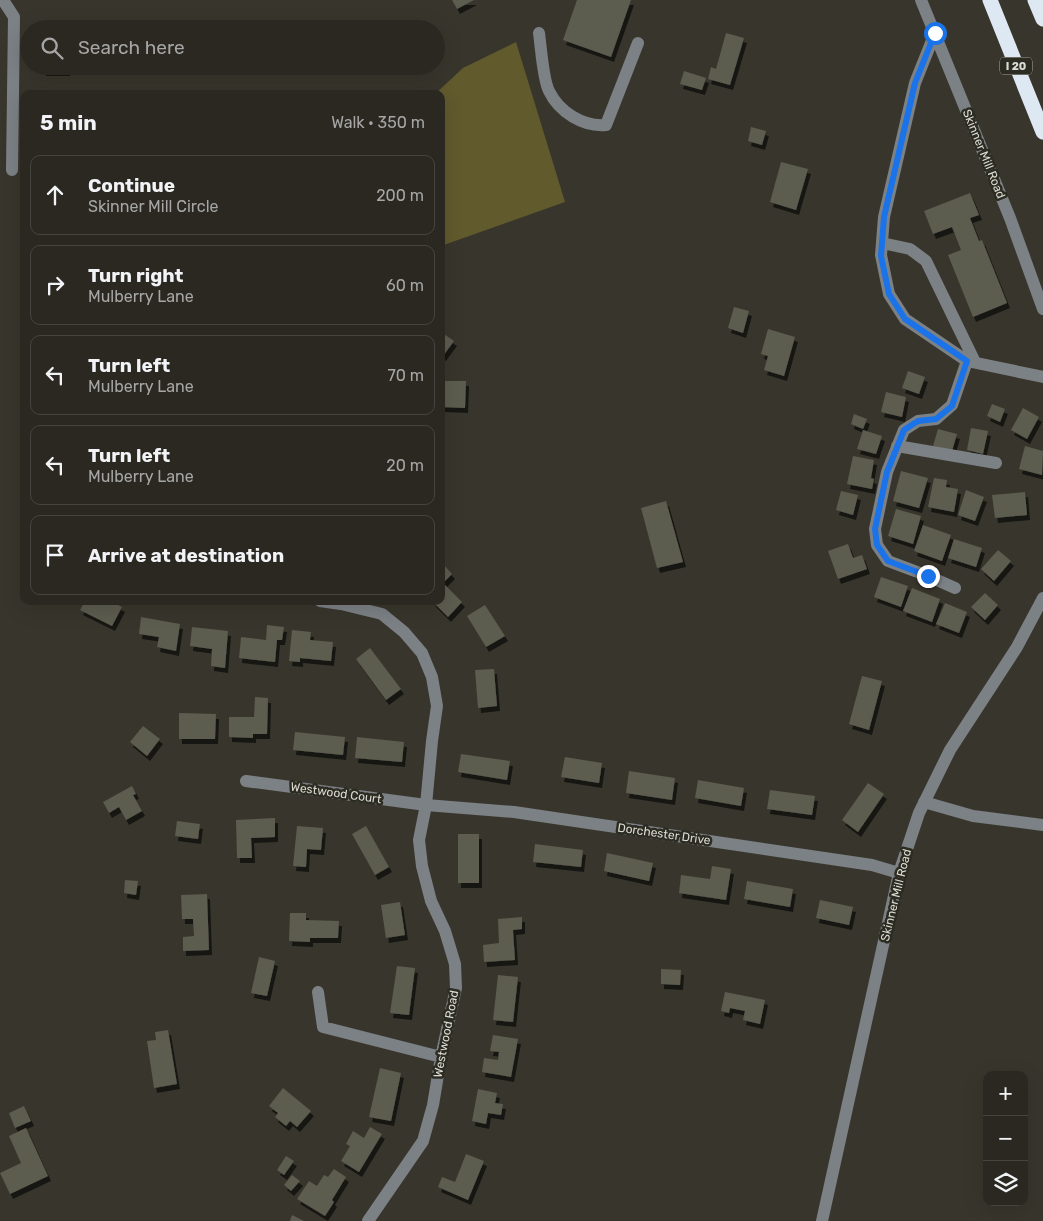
<!DOCTYPE html>
<meta charset="utf-8">
<style>
body{margin:0;font-family:Rubik,sans-serif;background:#32302a;color:#f1f3f6}
.controls{position:absolute;right:15px;bottom:15px;display:grid;overflow:hidden;border-radius:10px;box-shadow:0 5px 20px #0002}
.controls button{width:45px;height:45px;display:grid;place-items:center;padding:0;border:0;border-bottom:1px solid #46443f;background:#2a2821;color:#f1f3f6;font:25px sans-serif}
.stop{position:absolute;width:15px;height:15px;margin:-11px;border:4px solid #1a73e8;border-radius:50%;background:#fff}
.stop.end{background:#1a73e8;border-color:#fff;box-shadow:0 1px 5px #0008}
.list{margin:0;padding:0;list-style:none}
h2{display:flex;justify-content:space-between;align-items:center;height:65px;margin:0;padding:0 20px;font-size:21px}
h2 small{font-size:16px;font-weight:400;color:#a5a6a5}
.list li{display:grid;grid-template-columns:32px 1fr auto;gap:15px;align-items:center;box-sizing:border-box;height:80px;margin:0 10px 10px;padding:0 10px;border:1px solid #46443f;border-radius:10px}
.list b{display:block;font-size:19px;white-space:nowrap}
.list p{margin:0;font-size:16px;white-space:nowrap;color:#a5a6a5}
.list em{font-size:16px;font-style:normal;color:#a5a6a5}
.icon{flex:none;width:28px;height:28px;fill:none;stroke:currentColor;stroke-width:2;stroke-linecap:round;stroke-linejoin:round}
.map{position:relative;flex:none;width:1043px;height:1221px;overflow:hidden}
.search{position:absolute;background:#2a2821;box-shadow:0 5px 20px #0002;left:20px;top:20px;width:425px;height:55px;display:flex;align-items:center;gap:12px;box-sizing:border-box;padding:0 18px;border-radius:28px;color:#a5a6a5;font-size:19px}
.panel{position:absolute;background:#2a2821;box-shadow:0 5px 20px #0002;left:20px;top:90px;width:425px;height:515px;border-radius:10px}
.map>svg:first-child{display:block}
</style>
<div class="map">
<svg width="1043" height="1221" viewBox="0 0 1043 1221">
<defs>
<filter id="shadow"><feDropShadow dx="3" dy="5" stdDeviation="0" flood-color="#0009"/></filter>
</defs>
<rect width="100%" height="100%" fill="#38362c"/>
<!-- green -->
<path fill="#615a2d" d="M516,42L565,202L441,246V94H435L463,68Z"/>
<!-- building -->
<path fill="#5c5b50" filter="url(#shadow)" d="M452,0H474L457,9Z
M577,0H631L611,57L563,40Z
M726,33L744,38L730,85L708,79L711,67L716,69Z
M43,66H67V71H43Z
M684,71L706,78L702,90L680,84Z
M751,127L766,131L762,145L748,141Z
M781,162L808,169L796,210L770,202Z
M970,193L979,215L970,218L979,241L982,240L1007,303L973,317L948,255L961,250L952,227L933,234L924,211Z
M734,307L749,311L743,333L728,328Z
M768,329L795,337L784,376L764,370L768,356L761,354Z
M441,332L454,341L443,356L441,355Z
M908,371L925,377L919,394L902,388Z
M441,381H466L465,408L441,407Z
M886,392L906,397L902,417L881,412Z
M992,404L1005,409L1000,422L987,416Z
M1023,408L1039,417L1027,439L1011,430Z
M854,414L867,419L863,429L851,424Z
M971,428L988,431L983,454L967,450Z
M938,429L957,434L952,451L933,446Z
M863,430L882,436L876,454L857,449Z
M1025,446L1043,451L1042,475L1019,469Z
M853,456L874,460L871,478L874,479L872,489L847,484Z
M901,471L928,478L919,508L893,501Z
M934,478L947,480L946,487L958,489L954,512L928,507Z
M966,490L984,497L975,521L958,515Z
M841,491L858,495L853,515L836,510Z
M1025,492L1027,515L995,518L992,495Z
M666,501L683,562L657,568L641,508Z
M896,509L921,516L913,544L888,536Z
M923,525L951,535L942,561L914,551Z
M954,539L982,548L976,567L948,558Z
M848,544L853,558L862,555L867,569L838,579L828,551Z
M998,550L1011,561L994,581L981,569Z
M443,564L452,574L443,583L462,602L448,617L432,601H441V566Z
M881,577L908,586L901,607L874,597Z
M912,588L940,599L932,622L903,611Z
M985,593L998,605L985,620L971,607Z
M85,601H111L122,607L112,626L80,610Z
M945,603L967,612L959,633L936,624Z
M485,605L505,636L486,647L467,616Z
M141,617L180,624L176,651L157,647L159,637L139,634Z
M267,625L284,627L282,640H277L275,662L239,658L241,637L266,640Z
M192,627L228,631L225,668L211,666L212,649L190,646Z
M292,630L311,632L310,640L333,642L331,661L300,658V662L289,661Z
M370,648L401,689L386,700L356,659Z
M494,669L497,706L478,708L475,670Z
M862,676L882,681L869,730L849,724Z
M255,697L268,698L267,734H253V738L229,737V717H254Z
M179,713L216,714L215,739H179Z
M143,726L160,739L147,756L130,742Z
M295,732L345,737L343,755L293,750Z
M357,737L404,742L402,762L355,758Z
M461,754L510,761L507,780L458,772Z
M565,757L602,763L599,783L561,777Z
M629,771L675,778L672,800L626,793Z
M698,780L744,788L741,806L695,798Z
M868,783L884,794L858,832L842,820Z
M132,786L136,794L133,795L142,811L126,820L119,807L109,813L103,802Z
M770,790L815,796L812,815L767,809Z
M275,818V837L251,838L252,858H237L236,820Z
M177,821L200,824L198,839L175,836Z
M297,826L323,828L321,850L307,849L306,867L293,866Z
M366,826L389,867L375,875L352,834Z
M458,834H479V883H458Z
M535,844L583,850L581,867L533,862Z
M607,853L653,863L649,881L604,871Z
M712,866L731,869L726,900L679,893L681,875L710,879Z
M125,880L138,881L136,895L124,893Z
M747,881L793,889L790,907L744,899Z
M207,894L209,950L183,951V937L194,936L193,919H182L181,895Z
M820,900L853,907L849,925L816,918Z
M400,902L405,935L386,938L381,905Z
M290,913H306V920L339,921L338,938H310V942L289,941Z
M522,917V929L513,930L515,960L484,962L483,945L499,943L498,919Z
M259,957L275,961L267,996L251,993Z
M397,966L415,968L409,1015L390,1013Z
M661,969L681,970L680,985L661,984Z
M498,975L518,977L513,1022L493,1020Z
M725,992L765,1000L760,1024L743,1020L745,1011L730,1008L729,1013L721,1011Z
M168,1030L177,1084L154,1088L147,1041L156,1040L155,1032Z
M493,1035L518,1039L511,1077L482,1072L484,1058L498,1060L499,1052L490,1051Z
M380,1068L401,1073L391,1121L369,1117Z
M283,1088L311,1111L297,1127L290,1121L286,1126L275,1117L278,1113L269,1106Z
M478,1089L497,1093L495,1103L503,1104L501,1115L488,1113L486,1124L472,1121Z
M24,1106L31,1121L15,1128L9,1113Z
M370,1127L382,1134L359,1172L341,1161L350,1146L346,1144L353,1131L364,1138Z
M26,1128L48,1176L10,1194L0,1173L21,1163L9,1136Z
M466,1154L484,1161L468,1200L438,1187L442,1177L455,1182Z
M286,1156L294,1161L284,1175L277,1170Z
M334,1169L346,1177L332,1200L334,1202L325,1216L297,1199L309,1181L317,1186L324,1175L328,1177Z
M292,1175L300,1181L291,1191L284,1185Z
M292,1215L304,1221H290Z"/>
<g fill="none" stroke-linecap="round" stroke-linejoin="round">
<!-- minor -->
<path stroke="#7c8185" stroke-width="12" d="M3,0L14,17L12,170
M921,0L1010,218L1043,309
M539,33C541,47 543,80 549,91C559,112 583,127 606,125L638,43
M935,33L915,83L884,217L881,255L889,294L905,319L967,361L1043,377
M882,243L910,249L926,261L975,362
M897,446L996,463
M955,588L928,576L888,561L877,545L875,529L887,472L904,430L918,421L936,419L952,405L967,361
M320,601L341,604L382,614L404,632L422,653L432,677L437,706L432,741L426,805L419,840L422,866L431,901L445,931L455,964L456,988L441,1057L433,1105L423,1141L368,1221
M246,781L426,805L514,812L872,865L899,873
M924,802L973,816L1043,825
M318,992L323,1027L441,1057
M822,1221L899,873L919,813L950,750L1017,647L1043,598"/>
<!-- highway -->
<path stroke="#dee8f3" stroke-width="15" d="M990,0L1043,132
M1035,0L1043,19"/>
</g>
<g fill="none" stroke-linecap="round" stroke-linejoin="round">
<!-- route -->
<path stroke="#1a73e8" stroke-width="6" d="M928,576L888,561L877,545L875,529L887,472L904,430L918,421L936,419L952,406L967,361L905,319L889,294L881,256L884,217L915,83L935,33"/>
</g>
<g text-anchor="middle" stroke-width="5" stroke-linejoin="round" paint-order="stroke">
<!-- shield labels -->
<rect fill="#2d2c22" stroke="#a8a79f" stroke-width="1" x="1000" y="57.5" width="32" height="17" rx="4"/>
<g font-size="11" font-weight="bold" fill="#dcdcd5">
<text x="1016" y="70">I 20</text>
</g>
<!-- street labels -->
<g font-size="12" fill="#dcdcd5" stroke="#2d2c22">
<text transform="translate(984 154) rotate(68)" y="4">Skinner Mill Road</text>
<text transform="translate(336 793) rotate(8)" y="4">Westwood Court</text>
<text transform="translate(664 834) rotate(8)" y="4">Dorchester Drive</text>
<text transform="translate(896 895) rotate(-76)" y="4">Skinner Mill Road</text>
<text transform="translate(446 1034) rotate(-79)" y="4">Westwood Road</text>
</g>
</g>
</svg>
<div class="controls">
<button>+</button>
<button>−</button>
<button><svg class="icon" aria-label="layers" viewBox="0 0 24 24"><path d="M12 4l9 5-9 5-9-5zM3 14l9 5 9-5"/></svg></button>
</div>
<div class="stop" style="left:935px;top:33px"></div>
<div class="stop end" style="left:928px;top:576px"></div>
<div class="search"><svg class="icon" aria-label="search" viewBox="0 0 24 24"><circle cx="10" cy="10" r="6"/><path d="M15 15l6 6"/></svg>Search here</div>
<section class="panel">
<h2>5 min<small>Walk · 350 m</small></h2>
<ul class="list">
<li><svg class="icon" aria-label="ahead" viewBox="0 0 24 24"><path d="M12 20V5M6 11l6-6 6 6"/></svg><div><b>Continue</b><p>Skinner Mill Circle</p></div><em>200 m</em></li>
<li><svg class="icon" aria-label="right" viewBox="0 0 24 24"><path d="M7 20v-9h11M14 6l5 5-5 5"/></svg><div><b>Turn right</b><p>Mulberry Lane</p></div><em>60 m</em></li>
<li><svg class="icon" aria-label="left" viewBox="0 0 24 24"><path d="M17 20v-9H6M10 6l-5 5 5 5"/></svg><div><b>Turn left</b><p>Mulberry Lane</p></div><em>70 m</em></li>
<li><svg class="icon" aria-label="left" viewBox="0 0 24 24"><path d="M17 20v-9H6M10 6l-5 5 5 5"/></svg><div><b>Turn left</b><p>Mulberry Lane</p></div><em>20 m</em></li>
<li><svg class="icon" aria-label="arrive" viewBox="0 0 24 24"><path d="M6 21V4h12l-3 4 3 4H6"/></svg><div><b>Arrive at destination</b></div></li>
</ul>
</section>
</div>
